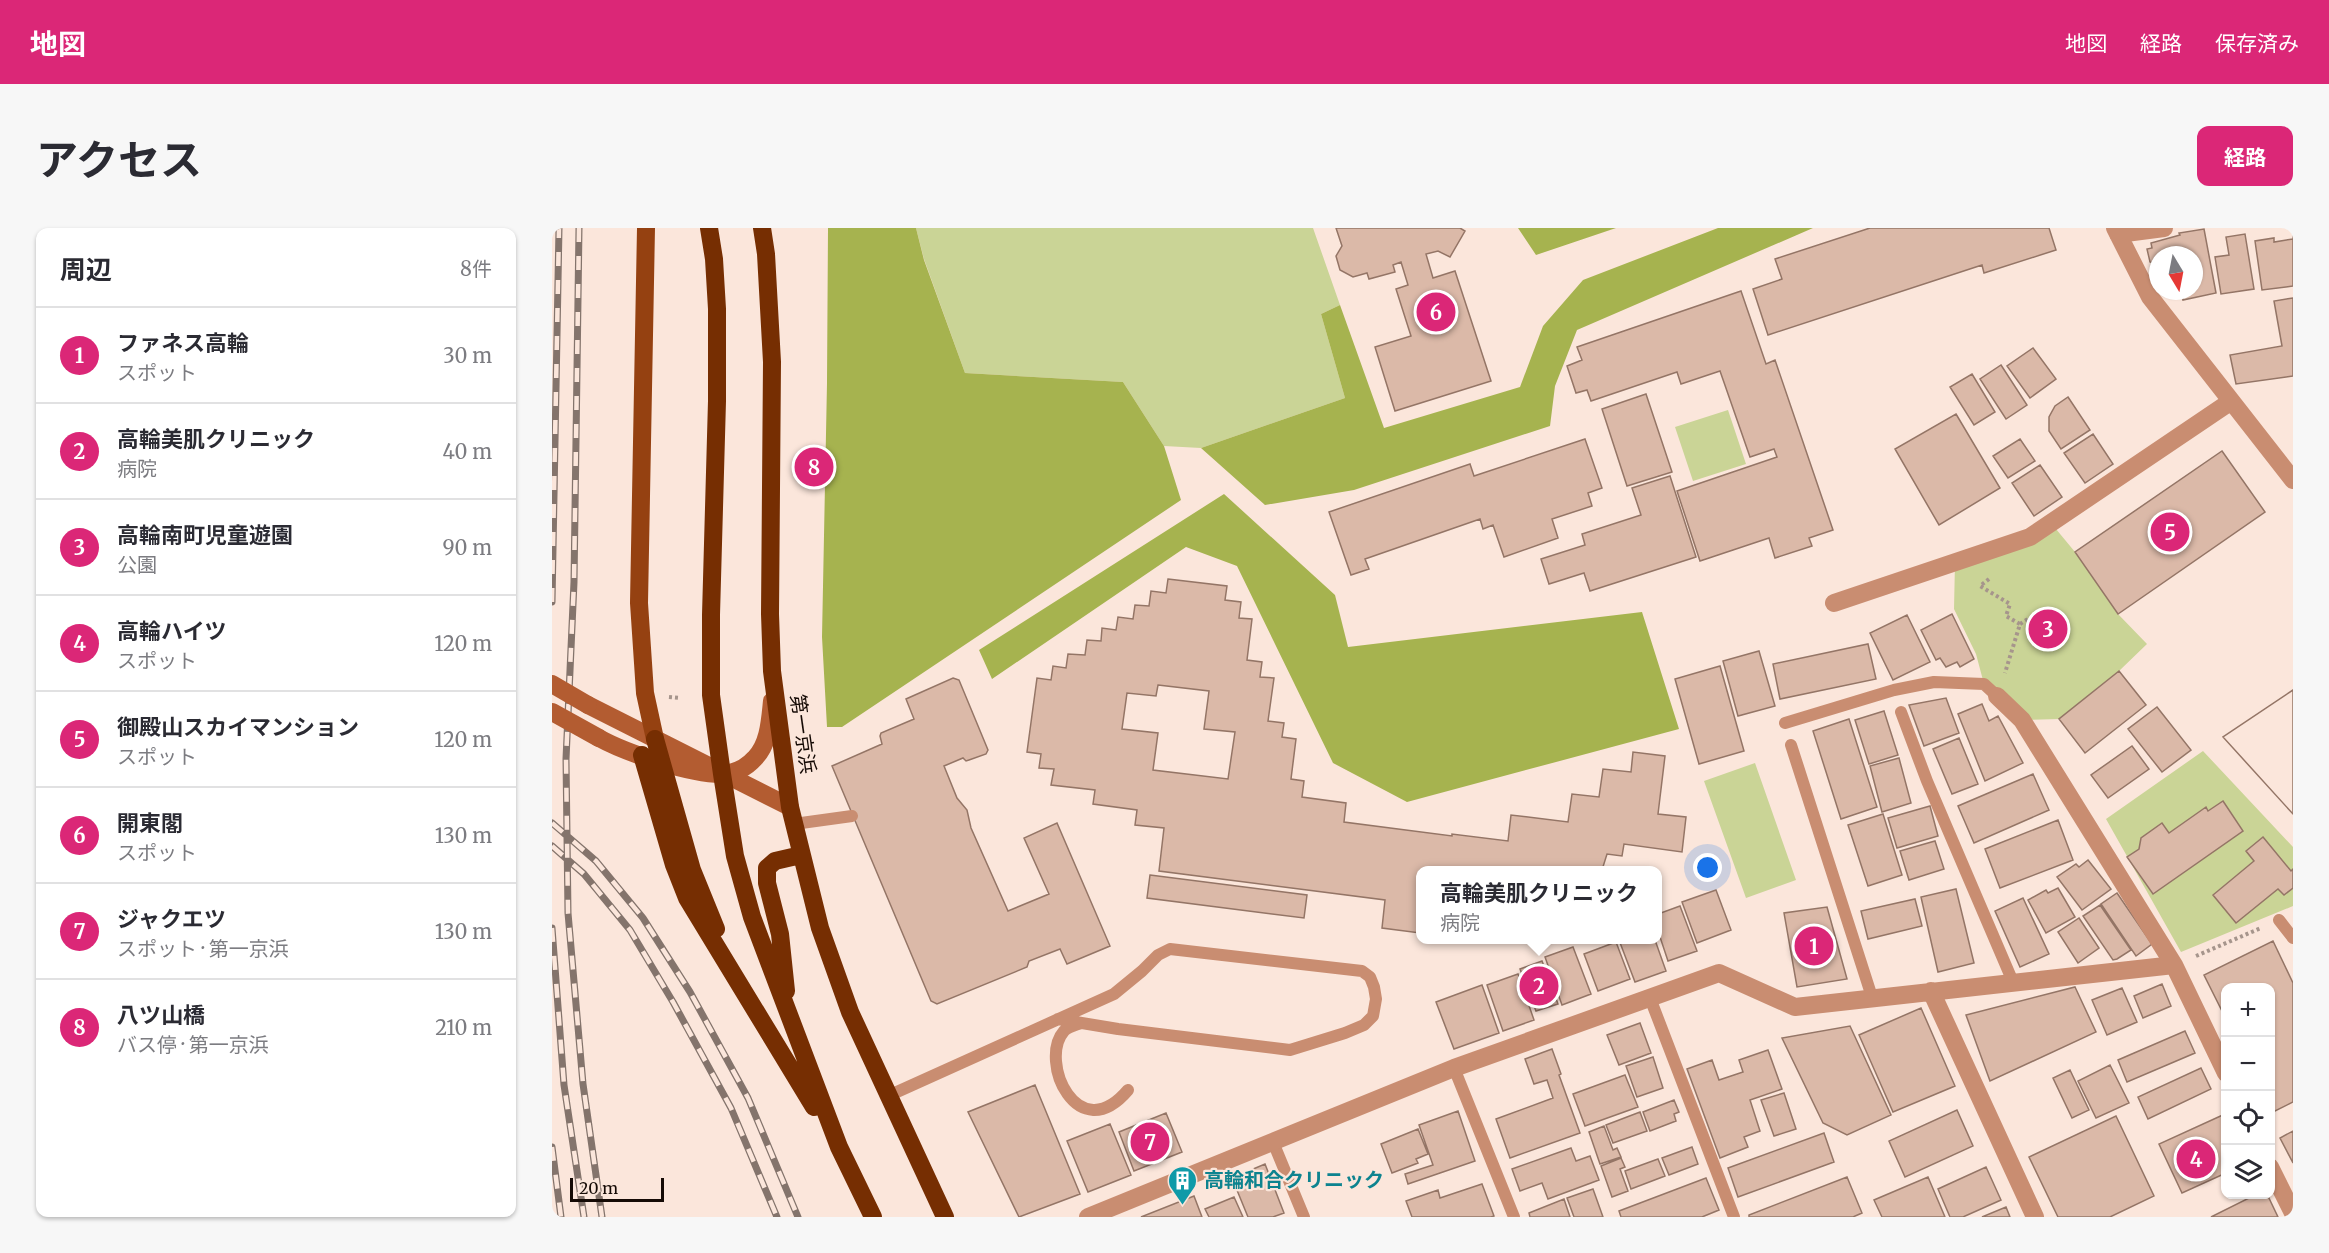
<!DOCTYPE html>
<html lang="ja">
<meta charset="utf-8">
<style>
body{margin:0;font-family:Merriweather,"Noto Sans JP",serif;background:#f7f7f7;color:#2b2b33}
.controls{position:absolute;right:18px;bottom:18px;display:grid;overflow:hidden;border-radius:12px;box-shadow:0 2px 4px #0004}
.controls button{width:54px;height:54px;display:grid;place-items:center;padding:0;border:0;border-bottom:2px solid #e1e1e2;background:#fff;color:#2b2b33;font:30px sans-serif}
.compass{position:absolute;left:1597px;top:18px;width:54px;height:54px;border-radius:50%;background:#fff;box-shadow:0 2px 4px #0004;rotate:170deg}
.scale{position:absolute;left:18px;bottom:15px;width:94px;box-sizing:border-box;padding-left:6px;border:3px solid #150a05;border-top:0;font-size:16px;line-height:21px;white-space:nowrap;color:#150a05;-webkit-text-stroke:4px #fbe6db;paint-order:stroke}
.you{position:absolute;left:1156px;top:640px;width:21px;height:21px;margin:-15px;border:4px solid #fff;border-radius:50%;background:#1a73e8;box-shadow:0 0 0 9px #1a73e833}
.badge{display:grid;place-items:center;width:39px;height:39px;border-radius:50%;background:#db2777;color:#fff;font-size:20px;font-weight:700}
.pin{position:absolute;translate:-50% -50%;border:3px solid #fff;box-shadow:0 2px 6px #0006}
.popup{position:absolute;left:864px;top:638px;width:246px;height:78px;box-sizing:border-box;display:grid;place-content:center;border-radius:12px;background:#fff;filter:drop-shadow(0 2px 4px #0005);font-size:20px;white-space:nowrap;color:#7c7c81}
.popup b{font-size:22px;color:#2b2b33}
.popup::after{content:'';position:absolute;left:50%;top:100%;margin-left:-12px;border:12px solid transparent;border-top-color:#fff}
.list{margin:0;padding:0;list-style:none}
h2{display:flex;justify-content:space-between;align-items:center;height:78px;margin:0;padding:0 24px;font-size:26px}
h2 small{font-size:20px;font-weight:400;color:#7c7c81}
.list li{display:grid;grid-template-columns:39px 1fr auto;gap:18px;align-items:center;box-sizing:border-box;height:96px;padding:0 24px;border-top:2px solid #e1e1e2}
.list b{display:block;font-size:22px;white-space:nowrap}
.list p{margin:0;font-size:20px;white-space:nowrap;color:#7c7c81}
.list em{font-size:20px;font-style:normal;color:#7c7c81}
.icon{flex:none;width:33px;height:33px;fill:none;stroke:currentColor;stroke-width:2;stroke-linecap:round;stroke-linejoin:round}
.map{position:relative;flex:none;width:1741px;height:989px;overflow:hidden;border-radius:12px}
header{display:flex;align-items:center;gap:36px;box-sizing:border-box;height:84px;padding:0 30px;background:#db2777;color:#fff}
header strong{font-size:28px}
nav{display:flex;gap:33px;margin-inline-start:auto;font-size:21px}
.intro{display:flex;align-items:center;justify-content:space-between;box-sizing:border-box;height:144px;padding:0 36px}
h1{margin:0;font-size:42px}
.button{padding:15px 27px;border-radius:12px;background:#db2777;color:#fff;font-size:21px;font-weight:700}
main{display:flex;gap:36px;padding:0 36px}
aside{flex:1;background:#fff;border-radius:12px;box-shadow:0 2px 4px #0004}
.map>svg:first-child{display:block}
</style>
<header>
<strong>地図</strong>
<nav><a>地図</a><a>経路</a><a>保存済み</a></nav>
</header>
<div class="intro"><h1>アクセス</h1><a class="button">経路</a></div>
<main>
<aside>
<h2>周辺<small>8件</small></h2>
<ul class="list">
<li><span class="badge">1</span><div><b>ファネス高輪</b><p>スポット</p></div><em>30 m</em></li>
<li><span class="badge">2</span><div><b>高輪美肌クリニック</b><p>病院</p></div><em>40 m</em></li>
<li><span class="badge">3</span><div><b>高輪南町児童遊園</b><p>公園</p></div><em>90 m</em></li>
<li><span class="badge">4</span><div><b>高輪ハイツ</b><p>スポット</p></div><em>120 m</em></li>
<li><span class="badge">5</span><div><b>御殿山スカイマンション</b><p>スポット</p></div><em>120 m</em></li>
<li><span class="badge">6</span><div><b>開東閣</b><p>スポット</p></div><em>130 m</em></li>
<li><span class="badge">7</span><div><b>ジャクエツ</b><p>スポット · 第一京浜</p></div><em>130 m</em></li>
<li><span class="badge">8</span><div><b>八ツ山橋</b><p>バス停 · 第一京浜</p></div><em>210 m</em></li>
</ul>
</aside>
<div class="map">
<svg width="1741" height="989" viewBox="0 0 1741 989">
<rect width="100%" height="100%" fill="#fbe6db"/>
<!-- green -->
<path fill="#cad496" d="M364,0H761L788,77L769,86L793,170L649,220L612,218L571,154L413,145L372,31Z
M1176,182L1194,236L1141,253L1123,199Z
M1499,295L1523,324L1566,386L1595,416L1567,443L1507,491L1470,492L1432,456L1424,426L1402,381L1403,334Z
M1651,523L1741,619V678L1629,724L1554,591Z
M1203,535L1244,652L1194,670L1152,553Z"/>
<!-- forest -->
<path fill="#a6b34f" d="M276,0H364L372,32L413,145L571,154L612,218L629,272L290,499H275L270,409L275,155Z
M966,0H1064L984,27Z
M1166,0H1261L1025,102L1003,158L998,198L802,262L713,277L649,220L793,170L769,86L788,77L832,200L968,159L991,98L1031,52Z
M672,266L783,367L796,419L1090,384L1127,501L855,574L781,535L685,338L634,319L440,451L427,422Z"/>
<!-- building -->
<path fill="#dbb9a8" stroke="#947566" stroke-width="1.5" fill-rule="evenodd" d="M784,0H908L913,3L898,29L886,23L874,26L881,50L903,43L939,153L843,183L823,119L859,108L844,61L856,57L849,34L841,37L843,44L817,51L815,45L801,49L788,42L784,28L790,18Z
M1318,0H1497L1504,22L1432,45L1430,37L1216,107L1201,61L1230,51L1223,31Z
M1652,1L1664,65L1631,72L1630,65H1627L1626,63H1642V27H1606V45L1602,35L1598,34L1595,21L1600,20L1599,15L1628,7L1627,5Z
M1693,6L1702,61L1669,66L1663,29L1677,27L1674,9Z
M1741,6V58L1710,62L1703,13L1722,10V14L1741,11Z
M1189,63L1214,136L1223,132L1281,302L1257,310L1260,318L1223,330L1217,310L1148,333L1125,263L1225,229L1222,221L1198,229L1168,143L1129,156L1125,144L1039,173L1035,162L1024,165L1015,138L1030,132L1025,119Z
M1741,70V148L1684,156L1678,127L1730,118L1722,73Z
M1481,120L1504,151L1478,170L1455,138Z
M1449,137L1475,177L1454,191L1428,151Z
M1420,146L1443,184L1422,197L1398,159Z
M1094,166L1120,244L1075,258L1050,181Z
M1516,169L1538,202L1509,221L1497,203V189L1503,178Z
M1404,186L1448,260L1387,297L1343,221Z
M1541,206L1561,236L1533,255L1512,225Z
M1033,211L1050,260L1036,265L1040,278L1000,291L1006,310L952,329L941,297L931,301L928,291L813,331L817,341L799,347L777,284L918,236L922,248Z
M1468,211L1483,233L1456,250L1441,228Z
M1670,223L1713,284L1566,386L1523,324Z
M1488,237L1510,269L1482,288L1460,255Z
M1118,248L1144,329L1038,363L1032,345L997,356L989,331L1033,317L1030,306L1089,287L1080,260Z
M616,351L675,358L673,372L689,374L687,390L700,391L695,432L710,434L708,449L722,450L716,493L732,495L730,509L744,511L739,551L752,553L750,569L794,575L792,594L900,608V606L956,613L959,587L1016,594L1020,566L1047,569L1051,541L1079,544L1081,524L1113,528L1106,586L1134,589L1130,624L1072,616L1070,628L1055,626L1050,642H868V705L830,700L833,672L607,643L612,600L583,597L585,582L541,576L543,562L499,557L502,541L487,540L489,526L475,524L485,450L499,452L501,438L514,440L516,426L533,427L535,412L549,413L550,400L564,402L566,389L581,391L583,377L597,378L599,363L614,365ZM606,457L657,463L652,501L683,504L676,551L601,542L606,505L570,501L575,465L604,468Z
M1400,386L1422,431L1408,439L1405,434L1394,439L1388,430L1384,432L1369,402Z
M1355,387L1378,434L1341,452L1318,405Z
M1316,416L1324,451L1228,471L1221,436Z
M1207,423L1223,478L1186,488L1171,433Z
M1168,438L1192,523L1147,536L1123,451Z
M1567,443L1594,477L1533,525L1507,491Z
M401,450L407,452L436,522L434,526L417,532L414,533L411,530L392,538L405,570L415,582L419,600L456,683L497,666L472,610L505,595L558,718L515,736L508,721L477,733L475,739L385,776L379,773L280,538L330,516L328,508L329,505L362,491L354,471Z
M1741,462V586L1671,509Z
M1741,462V586L1671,509Z
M1394,470L1407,505L1372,518L1357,477Z
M1430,476L1437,493L1446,488L1471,535L1433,553L1406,486Z
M1605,479L1639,522L1610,544L1576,501Z
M1332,483L1346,527L1317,536L1303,492Z
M1297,491L1325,579L1289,591L1261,503Z
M1407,510L1426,556L1400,566L1381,521Z
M1580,518L1597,541L1556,570L1539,547Z
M1347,530L1359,575L1330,584L1318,538Z
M1481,546L1497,582L1422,615L1406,578Z
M1671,573L1691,603L1601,666L1575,629L1587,621L1589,610L1610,595L1617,605L1654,579L1656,583Z
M1378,578L1386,608L1345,620L1336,590Z
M1331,586L1350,647L1316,658L1296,597Z
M1506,592L1521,632L1448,660L1433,621Z
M1711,609L1739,643L1741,641V660L1732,667L1726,661L1684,695L1661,667L1702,633L1694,623Z
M1383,613L1392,641L1357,652L1348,623Z
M1536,632L1559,661L1530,682L1505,649L1524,636L1527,639Z
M598,647L755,667L752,690L595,670Z
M1506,660L1523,689L1494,705L1476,672L1494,662L1496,665Z
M1404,661L1422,735L1386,744L1369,669Z
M1164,662L1179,702L1145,715L1130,674Z
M1565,665L1600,716L1584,728L1549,676Z
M1471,670L1497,726L1468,739L1443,683Z
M1363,671L1370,698L1316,711L1309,683Z
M1548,677L1579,722L1565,731L1561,732L1531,688Z
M1128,678L1145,723L1116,733L1106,703V686Z
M1275,679L1295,751L1245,759L1232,685Z
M1527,690L1547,720L1526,735L1506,704Z
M1067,712H1103L1114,743L1083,754Z
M1721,713L1741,755V874L1719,885L1718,760H1674V791L1652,747Z
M1064,714L1078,751L1046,763L1032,726Z
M1021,719L1039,766L1010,777L993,729Z
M990,733L1006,776L984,783L968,741Z
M966,746L982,792L951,803L935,757Z
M1610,756L1619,778L1591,790L1582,768Z
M930,757L947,805L902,821L884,774Z
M1523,759L1544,804L1438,853L1414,787Z
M1570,760L1585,794L1555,807L1540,772Z
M1369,780L1403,858L1341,884L1307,807Z
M1088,795L1099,825L1067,837L1055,807Z
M1298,798L1339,887L1295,907L1271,895L1230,810Z
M1633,803L1643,825L1575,854L1566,832Z
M1000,821L1009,846L1007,847L1028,905L958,930L944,891L1001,870L995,852L982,856L973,831Z
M1216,822L1230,861L1198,872L1208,903L1192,909L1196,919L1168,930L1135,841L1160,832L1167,852L1191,844L1187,832Z
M1101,829L1111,860L1085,869L1074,838Z
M1558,837L1577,875L1544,890L1526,853Z
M1649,840L1659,861L1596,891L1586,869Z
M1518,842L1537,882L1520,890L1501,850Z
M1073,847L1086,879L1033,898L1021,866Z
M483,857L528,966L467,989L416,884Z
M1232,865L1244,901L1222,908L1209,872Z
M1122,872L1127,884L1122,886L1124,893L1098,903L1091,884Z
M1405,882L1421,918L1353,949L1337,913Z
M906,883L923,933L856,956L853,946L881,937L867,897Z
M1088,884L1095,903L1061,915L1054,897Z
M614,885L630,924L582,943L567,904Z
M1673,886L1674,945L1630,965L1607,916Z
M1564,888L1602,968L1558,989H1506L1477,929Z
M558,896L579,947L536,964L515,913Z
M1052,898L1061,922L1065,920L1069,929L1048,936L1037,904Z
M866,901L876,926L864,931L866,935L840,945L829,916Z
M1741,903V935L1728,910Z
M1272,905L1282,934L1186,969L1176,940Z
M1140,919L1146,936L1117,947L1110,930Z
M1019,920L1024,933L1038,928L1047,952L996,971L990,955L968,963L960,941Z
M1069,930L1073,939L1068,941L1076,963L1060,969L1049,938Z
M1106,931L1113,948L1079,961L1073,943Z
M713,936L732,985L721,989H696L680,950Z
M1434,939L1449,972L1411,989H1398L1386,961Z
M1295,949L1310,985L1301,989H1197V987Z
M1376,949L1393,989H1330L1322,972Z
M1154,950L1167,982L1150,989H1069L1067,983Z
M930,956L942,988L939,989H860L854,973L886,962L888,970Z
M1041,961L1051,989H1022L1015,970Z
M1705,966H1715L1726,989H1659Z
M642,968L650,989H589Z
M682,969L691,989H657L653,981Z
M1012,971L1018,989H978L977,985Z
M1454,979L1458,989H1430Z"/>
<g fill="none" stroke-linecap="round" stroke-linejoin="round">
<!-- path -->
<path stroke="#a6958c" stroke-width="4" stroke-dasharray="3 3" stroke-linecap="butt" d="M1437,351L1428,358L1458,376L1454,388L1468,396L1453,445
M1468,396L1476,391
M117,469L128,470
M1644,728L1709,700"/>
<!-- lane -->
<path stroke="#c98d71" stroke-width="12" d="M1349,484L1375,553L1461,754
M1233,495L1342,462L1382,454L1432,456L1445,468
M1239,517L1320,769
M242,596L300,588
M1727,692L1741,710
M1098,770L1182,989
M529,795C524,797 516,799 512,803C486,833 526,921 576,862
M902,840L962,989
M336,868L562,766L590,743L606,727L618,721L810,743L818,749L822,759L824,771L821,788L812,797L793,805L738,822L566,801L506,791
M721,914L752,989"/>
<!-- street -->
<path stroke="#c98d71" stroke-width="18" d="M1563,0L1598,69L1741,252
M1566,6L1612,0
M1282,375L1478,309L1678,174
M1445,468L1470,492L1622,737L1674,845
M1379,763L1483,989
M1718,939L1741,985
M536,989L902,840L1167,745L1243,779L1622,737"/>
<!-- secondary -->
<path stroke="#b35c31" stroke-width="18" d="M36,477L238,579
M47,510C74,525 140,547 171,546C183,545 195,539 203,530C217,516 218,492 220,473"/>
<!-- primary -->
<path stroke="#954111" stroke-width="18" d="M94,0L87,375L93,465L103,511"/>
<!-- highway -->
<path stroke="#762e02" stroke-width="18" d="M157,0L162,31L165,81V173L159,387V467L170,546L183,628L200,689L287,919L321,989
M210,0L214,26L220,134L218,386L220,443L238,579L268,700L298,784L393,989
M103,511L140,642L164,701
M90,527L122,637L135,670L262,879
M234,763L228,706L215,655V640L223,633L249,627"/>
<defs>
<path id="rail" d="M27,0L22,354L14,531L16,685L31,856L50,989
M0,374L7,0
M0,595L44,633L91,690L138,764L196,870L246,989
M0,618L32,646L78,702L121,774L179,880L225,989
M0,700L12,857L32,989
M0,919L9,989"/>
</defs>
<!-- rail casing -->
<use href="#rail" stroke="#84746c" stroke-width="7"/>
<!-- rail -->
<use href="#rail" stroke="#fbe6db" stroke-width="4.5" stroke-dasharray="14" stroke-linecap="butt"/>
<!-- secondary-bridge -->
<path stroke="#b35c31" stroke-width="18" d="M0,456L36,477
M0,484L47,510"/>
</g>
<!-- icons -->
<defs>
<symbol id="building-pin" viewBox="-11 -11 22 30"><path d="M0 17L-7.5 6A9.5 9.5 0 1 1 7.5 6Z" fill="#0f9aa8" stroke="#fbe6db"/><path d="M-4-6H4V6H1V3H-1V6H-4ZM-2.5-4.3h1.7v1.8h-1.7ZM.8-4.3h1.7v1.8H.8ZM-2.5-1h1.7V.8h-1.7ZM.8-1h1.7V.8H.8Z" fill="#fff"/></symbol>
</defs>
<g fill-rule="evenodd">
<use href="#building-pin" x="614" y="936" width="33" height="45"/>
</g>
<g text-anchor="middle" stroke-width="4.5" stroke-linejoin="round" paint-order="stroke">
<!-- street labels -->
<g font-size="20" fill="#150a05" stroke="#fbe6db">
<text transform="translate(251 506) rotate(82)" y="7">第一京浜</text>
</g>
<!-- culture labels -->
<g font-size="20" font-weight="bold" fill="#0d838f" stroke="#fbe6db" text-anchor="start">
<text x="652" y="959">高輪和合クリニック</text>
</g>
</g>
</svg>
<div class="controls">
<button>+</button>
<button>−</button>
<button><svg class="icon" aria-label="locate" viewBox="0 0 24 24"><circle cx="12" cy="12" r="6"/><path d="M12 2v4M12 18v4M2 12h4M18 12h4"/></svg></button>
<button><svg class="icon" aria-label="layers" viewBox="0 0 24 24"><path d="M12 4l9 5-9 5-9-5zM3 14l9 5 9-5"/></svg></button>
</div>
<svg class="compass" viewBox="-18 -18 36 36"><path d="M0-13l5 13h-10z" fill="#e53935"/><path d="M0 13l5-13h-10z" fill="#7c7c81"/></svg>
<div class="scale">20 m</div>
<div class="you"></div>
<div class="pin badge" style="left:1262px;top:718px">1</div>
<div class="pin badge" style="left:987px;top:758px">2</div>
<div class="popup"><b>高輪美肌クリニック</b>病院</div>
<div class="pin badge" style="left:1496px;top:401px">3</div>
<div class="pin badge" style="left:1644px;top:931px">4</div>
<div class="pin badge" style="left:1618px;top:304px">5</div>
<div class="pin badge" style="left:884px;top:84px">6</div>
<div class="pin badge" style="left:598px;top:914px">7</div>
<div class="pin badge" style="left:262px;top:239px">8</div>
</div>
</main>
